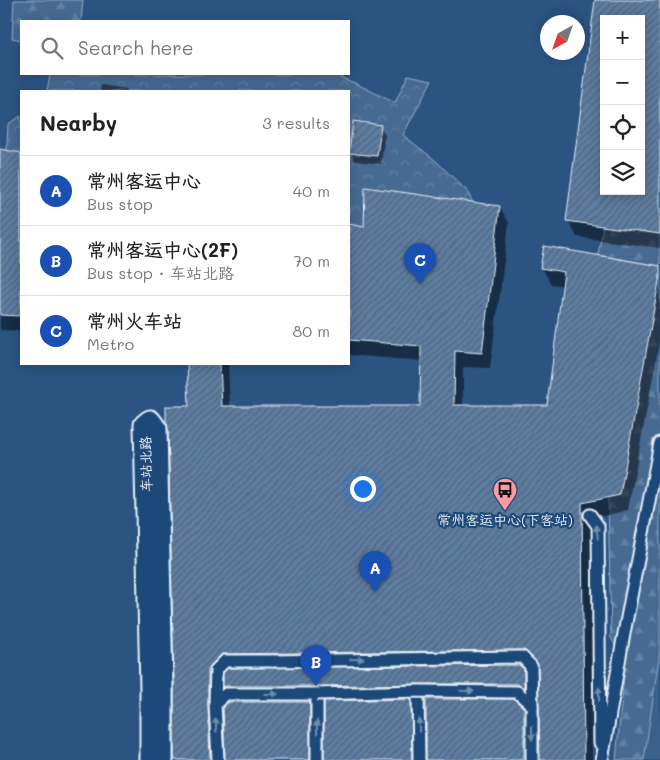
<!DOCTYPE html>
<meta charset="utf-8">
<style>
body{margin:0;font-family:Mali,"LXGW WenKai TC",sans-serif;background:#f2f2f2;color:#222}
.controls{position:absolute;right:15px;top:15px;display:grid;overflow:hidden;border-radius:0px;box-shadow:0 2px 12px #0003}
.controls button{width:45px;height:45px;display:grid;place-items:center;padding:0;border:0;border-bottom:1px solid #e0e0e0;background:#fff;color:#222;font:25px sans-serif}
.compass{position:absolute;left:540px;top:15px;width:45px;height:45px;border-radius:50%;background:#fff;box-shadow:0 2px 12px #0003;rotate:220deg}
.you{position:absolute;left:362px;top:488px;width:18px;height:18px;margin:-12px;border:4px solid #fff;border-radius:50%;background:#1a73e8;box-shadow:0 0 0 8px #1a73e833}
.badge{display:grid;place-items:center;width:32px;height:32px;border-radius:50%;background:#85585c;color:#fff;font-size:16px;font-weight:700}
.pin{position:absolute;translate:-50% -41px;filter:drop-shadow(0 1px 2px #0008)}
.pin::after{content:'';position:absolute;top:26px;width:18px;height:15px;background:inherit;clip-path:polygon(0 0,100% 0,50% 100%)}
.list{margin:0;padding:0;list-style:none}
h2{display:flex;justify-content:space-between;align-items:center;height:65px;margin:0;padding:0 20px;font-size:21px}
h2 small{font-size:16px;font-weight:400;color:#767676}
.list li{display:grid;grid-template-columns:32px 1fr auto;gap:15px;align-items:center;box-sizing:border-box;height:70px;padding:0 20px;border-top:1px solid #e0e0e0}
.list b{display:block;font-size:19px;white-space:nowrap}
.list p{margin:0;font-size:16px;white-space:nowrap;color:#767676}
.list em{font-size:16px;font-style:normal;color:#767676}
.icon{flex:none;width:28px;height:28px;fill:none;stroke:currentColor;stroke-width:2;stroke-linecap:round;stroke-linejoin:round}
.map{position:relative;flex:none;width:660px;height:760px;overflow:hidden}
.search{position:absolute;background:#fff;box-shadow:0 2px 12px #0003;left:20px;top:20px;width:330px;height:55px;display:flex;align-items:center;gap:12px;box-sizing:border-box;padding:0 18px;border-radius:0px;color:#767676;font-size:19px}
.panel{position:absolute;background:#fff;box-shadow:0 2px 12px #0003;left:20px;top:90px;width:330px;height:275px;border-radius:0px}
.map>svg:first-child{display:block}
</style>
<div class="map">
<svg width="660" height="760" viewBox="0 0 660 760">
<defs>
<pattern id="forest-firs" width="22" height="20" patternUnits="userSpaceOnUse" patternTransform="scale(1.25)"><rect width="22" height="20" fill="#476b93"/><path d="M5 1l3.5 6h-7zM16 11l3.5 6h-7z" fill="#6281a3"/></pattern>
<pattern id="park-crowns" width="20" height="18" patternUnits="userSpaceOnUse" patternTransform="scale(1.25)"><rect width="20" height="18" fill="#476b93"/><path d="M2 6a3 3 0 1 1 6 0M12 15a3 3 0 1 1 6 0" fill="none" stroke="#6281a3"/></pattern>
<pattern id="building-hatch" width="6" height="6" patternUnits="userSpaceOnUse" patternTransform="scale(1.25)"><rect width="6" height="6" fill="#5d7da1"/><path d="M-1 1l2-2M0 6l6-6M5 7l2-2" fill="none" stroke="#53657a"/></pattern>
</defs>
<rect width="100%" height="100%" fill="#2b5482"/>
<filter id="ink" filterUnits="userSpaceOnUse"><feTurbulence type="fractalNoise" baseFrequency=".02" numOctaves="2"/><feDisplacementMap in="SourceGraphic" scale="10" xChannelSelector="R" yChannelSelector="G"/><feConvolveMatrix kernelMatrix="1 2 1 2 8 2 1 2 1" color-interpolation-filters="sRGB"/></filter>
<g filter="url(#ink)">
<!-- built -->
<path fill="#3a608b" d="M660,651V760H644Z"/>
<!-- forest -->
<path fill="url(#forest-firs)" stroke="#98aec6" d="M14,0H83L81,21H21V40L12,38Z
M603,226L660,234V266L598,255Z
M660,276V651L644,760H616L625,664L611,638L608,496Z"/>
<!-- park -->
<path fill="url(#park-crowns)" stroke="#98aec6" d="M50,74H332L357,84L395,103L408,75L432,80L403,135L435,160L467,191L486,229L459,293L349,288V91H47Z
M21,116V275H1L8,124Z"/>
<!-- shadow -->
<path fill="#0007" fill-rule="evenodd" d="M597,0H660V248L577,237L568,221ZM604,19H641V191H604Z
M101,85L126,89L128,91H100Z
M380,126L385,135L381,164L355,161L351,152Z
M0,151L21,155V331L0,330Z
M500,207L509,223L490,368L463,367V407H548L564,286L551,284L542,268L660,267V339L628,510L591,519L592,760H540V670L535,666H518L523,670L532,686L527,700H513L524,709L533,726L534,760H428L427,699L410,700L419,716L420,760H326V702H308L318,719V760H226L233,703L224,687L225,676L219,681L218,760H176L190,407L188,364H228L230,407H421L422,361L349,355V226L365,228Z"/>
<!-- building -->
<path fill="url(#building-hatch)" stroke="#e8f1f8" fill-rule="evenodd" d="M595,0H660V234L566,221ZM604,19H641V191H604Z
M353,121L381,125L377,156L349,153Z
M0,149L21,153V316L0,315Z
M365,187L500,206L482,353L455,351L454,405H547L564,272L540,268L544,246L660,266V276L620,495L582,503L584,760H540L538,666L536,661L527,652L522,650L222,654L211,665L208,670V704L210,760H174V687L168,429L166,422V406H189L187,364H220L222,406H420L421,346L349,340V224L364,227Z
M519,665L524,669V688L517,684H418L317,686H226L223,688V673L228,668Z
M411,699L412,760H324V701Z
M426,699H514L524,708V760H426Z
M229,702H310V760H225L223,707Z"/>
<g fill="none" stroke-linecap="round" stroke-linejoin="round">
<defs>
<path id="lane" d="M590,515L598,526L600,743
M418,691L419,760
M215,704L216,670L225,661H273
M532,705V760
M218,760L215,704L226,694H317V760
M602,760L623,639L660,443"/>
<path id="street" d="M151,760V688L145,425L150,421L156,429L162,687V760"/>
</defs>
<!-- lane casing -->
<use href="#lane" stroke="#e8f1f8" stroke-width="15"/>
<!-- street casing -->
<use href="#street" stroke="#e8f1f8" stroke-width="25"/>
<!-- lane -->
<use href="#lane" stroke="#1f4a7a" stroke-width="11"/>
<!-- street -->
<use href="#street" stroke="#1f4a7a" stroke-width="21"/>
<defs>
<path id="lane-bridge" d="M273,661L522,657L531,666L532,705
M317,694L418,691L517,692L532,705"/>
</defs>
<!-- lane-bridge casing -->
<use href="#lane-bridge" stroke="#e8f1f8" stroke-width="15" stroke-linecap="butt"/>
<!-- lane-bridge -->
<use href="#lane-bridge" stroke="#1f4a7a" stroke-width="11"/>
</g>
<!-- one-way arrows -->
<defs><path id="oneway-solid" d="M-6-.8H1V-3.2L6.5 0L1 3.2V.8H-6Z" transform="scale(1.25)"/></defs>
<g fill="#6f8dac">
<use href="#oneway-solid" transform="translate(597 532) rotate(-97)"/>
<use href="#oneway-solid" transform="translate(357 659) rotate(-1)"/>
<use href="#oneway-solid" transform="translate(467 691) rotate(1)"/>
<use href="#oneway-solid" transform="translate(271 694)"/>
<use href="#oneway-solid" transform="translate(599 694) rotate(-91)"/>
<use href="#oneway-solid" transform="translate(216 725) rotate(-93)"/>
<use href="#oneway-solid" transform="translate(419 725) rotate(-91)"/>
<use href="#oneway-solid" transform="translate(317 727) rotate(-90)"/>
<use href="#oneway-solid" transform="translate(532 733) rotate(90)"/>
</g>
</g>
<!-- icons -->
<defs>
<symbol id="bus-pin" viewBox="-11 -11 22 30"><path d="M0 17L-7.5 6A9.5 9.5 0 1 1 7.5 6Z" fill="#ff9aa2" stroke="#1f4a7a"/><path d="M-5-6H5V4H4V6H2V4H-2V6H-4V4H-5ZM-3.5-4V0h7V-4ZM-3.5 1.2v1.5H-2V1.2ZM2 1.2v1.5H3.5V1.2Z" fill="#111"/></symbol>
</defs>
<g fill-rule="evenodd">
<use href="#bus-pin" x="491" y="476" width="28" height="38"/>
</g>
<g text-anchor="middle" stroke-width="4.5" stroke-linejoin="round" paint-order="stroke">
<!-- street labels -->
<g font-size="14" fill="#e8f1f8" stroke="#1f4a7a">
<text transform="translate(146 464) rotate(-91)" y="5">车站北路</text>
</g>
<!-- poi labels -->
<g font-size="14" fill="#e8f1f8" stroke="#1f4a7a">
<text x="505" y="525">常州客运中心(下客站)</text>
</g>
</g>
</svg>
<div class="controls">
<button>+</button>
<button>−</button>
<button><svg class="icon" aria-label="locate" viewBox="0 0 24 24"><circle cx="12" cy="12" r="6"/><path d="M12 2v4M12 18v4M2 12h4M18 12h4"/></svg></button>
<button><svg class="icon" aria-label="layers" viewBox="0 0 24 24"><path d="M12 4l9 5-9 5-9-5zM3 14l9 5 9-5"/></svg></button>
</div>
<svg class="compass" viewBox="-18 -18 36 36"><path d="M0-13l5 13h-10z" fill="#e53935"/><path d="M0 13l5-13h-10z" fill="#767676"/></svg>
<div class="you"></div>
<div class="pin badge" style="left:375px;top:592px;background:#1a4fb4">A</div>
<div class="pin badge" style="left:316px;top:686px;background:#1a4fb4">B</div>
<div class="pin badge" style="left:420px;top:284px;background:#1a4fb4">C</div>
<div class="search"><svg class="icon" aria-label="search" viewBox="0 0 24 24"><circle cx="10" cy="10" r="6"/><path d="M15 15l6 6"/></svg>Search here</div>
<section class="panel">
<h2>Nearby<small>3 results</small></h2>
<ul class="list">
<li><span class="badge" style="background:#1a4fb4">A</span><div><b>常州客运中心</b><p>Bus stop</p></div><em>40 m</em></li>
<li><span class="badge" style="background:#1a4fb4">B</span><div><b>常州客运中心(2F)</b><p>Bus stop · 车站北路</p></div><em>70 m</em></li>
<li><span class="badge" style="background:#1a4fb4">C</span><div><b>常州火车站</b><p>Metro</p></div><em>80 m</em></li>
</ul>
</section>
</div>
